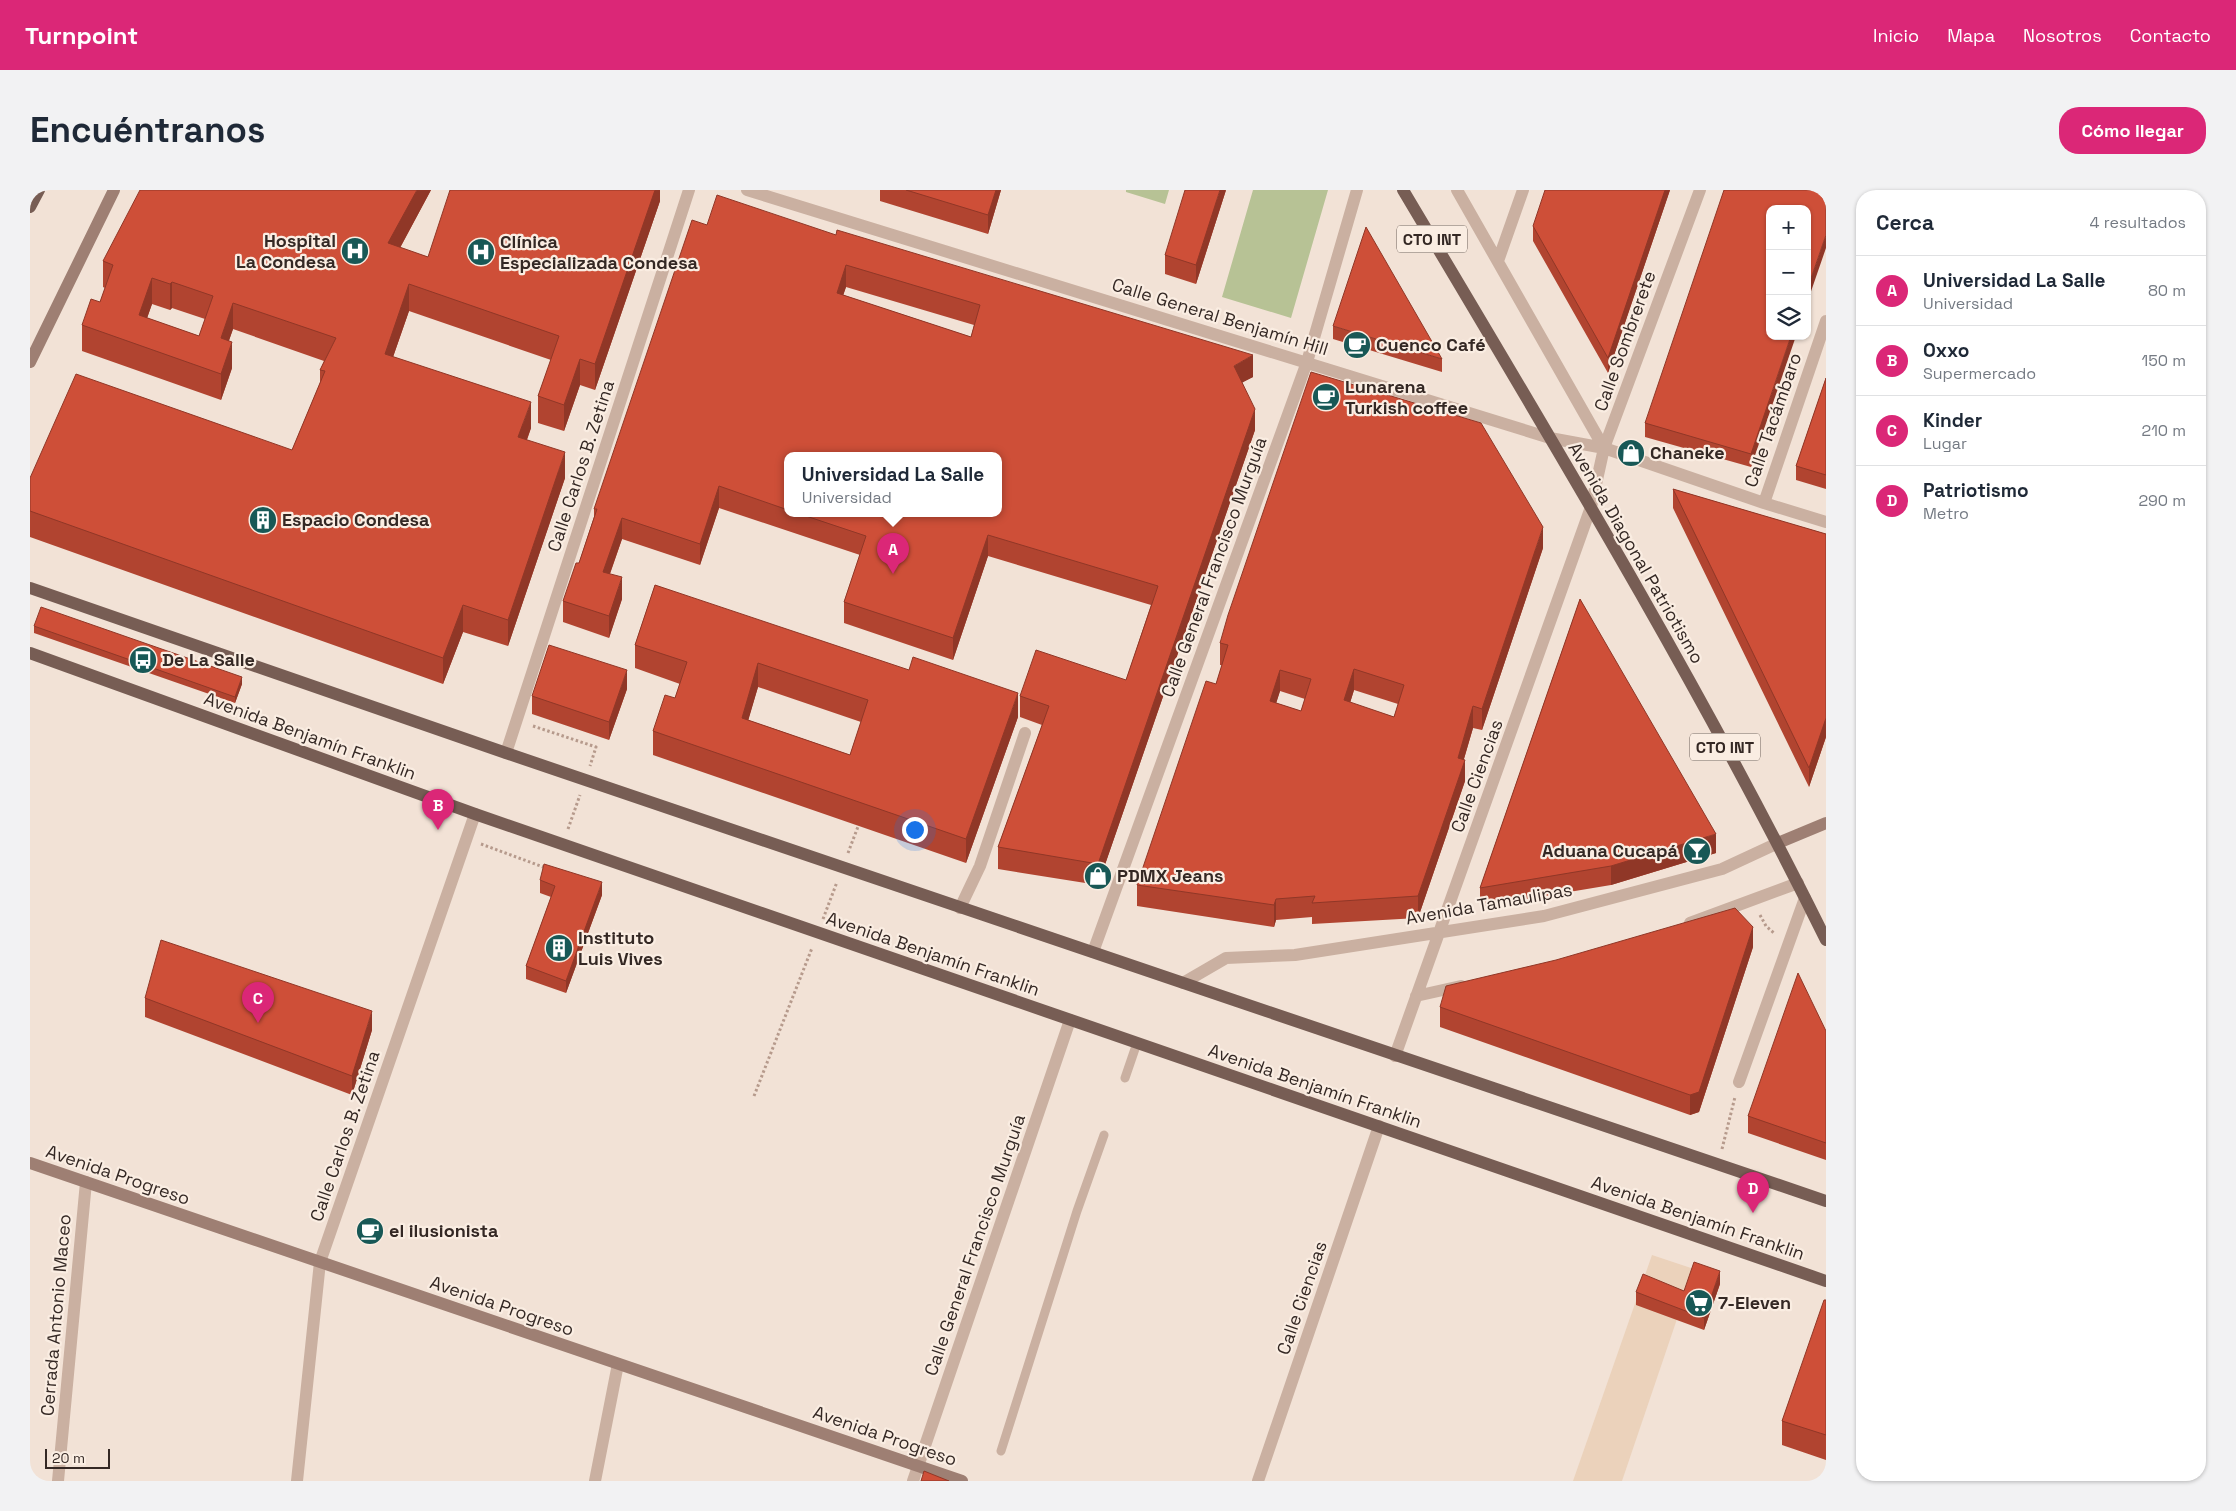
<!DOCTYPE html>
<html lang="es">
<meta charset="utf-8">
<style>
body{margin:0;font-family:"Space Grotesk",sans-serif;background:#f2f2f3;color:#1f2937}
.controls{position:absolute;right:15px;top:15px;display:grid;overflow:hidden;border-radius:10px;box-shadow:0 1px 4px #0004}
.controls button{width:45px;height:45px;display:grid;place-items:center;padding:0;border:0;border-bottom:1px solid #e0e1e3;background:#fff;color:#1f2937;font:25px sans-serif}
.scale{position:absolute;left:15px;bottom:12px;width:65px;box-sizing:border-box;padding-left:5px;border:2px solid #342824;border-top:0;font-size:14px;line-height:18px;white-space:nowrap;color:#342824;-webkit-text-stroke:4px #faede2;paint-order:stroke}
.you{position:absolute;left:884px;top:639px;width:18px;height:18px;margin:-12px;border:4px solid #fff;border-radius:50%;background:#1a73e8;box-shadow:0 0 0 8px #1a73e833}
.badge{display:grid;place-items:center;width:32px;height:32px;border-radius:50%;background:#db2777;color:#fff;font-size:16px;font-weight:700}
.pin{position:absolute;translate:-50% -41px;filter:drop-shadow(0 1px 2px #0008)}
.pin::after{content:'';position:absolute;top:26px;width:18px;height:15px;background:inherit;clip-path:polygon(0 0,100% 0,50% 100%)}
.popup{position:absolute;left:754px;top:262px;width:218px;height:65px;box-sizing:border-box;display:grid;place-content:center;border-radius:10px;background:#fff;filter:drop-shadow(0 1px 4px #0005);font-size:16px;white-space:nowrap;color:#747a83}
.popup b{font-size:19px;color:#1f2937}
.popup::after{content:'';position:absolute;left:50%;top:100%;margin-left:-10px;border:10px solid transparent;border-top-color:#fff}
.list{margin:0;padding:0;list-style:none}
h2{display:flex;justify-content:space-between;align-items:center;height:65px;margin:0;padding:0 20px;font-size:21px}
h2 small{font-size:16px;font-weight:400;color:#747a83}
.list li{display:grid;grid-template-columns:32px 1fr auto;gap:15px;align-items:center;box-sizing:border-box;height:70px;padding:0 20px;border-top:1px solid #e0e1e3}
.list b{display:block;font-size:19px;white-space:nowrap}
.list p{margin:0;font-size:16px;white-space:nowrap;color:#747a83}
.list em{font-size:16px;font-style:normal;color:#747a83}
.icon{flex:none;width:28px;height:28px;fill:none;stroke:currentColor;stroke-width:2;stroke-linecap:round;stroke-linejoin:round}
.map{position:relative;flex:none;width:1796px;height:1291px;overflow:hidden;border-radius:20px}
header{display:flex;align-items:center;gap:30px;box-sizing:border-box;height:70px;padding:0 25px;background:#db2777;color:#fff}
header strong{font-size:24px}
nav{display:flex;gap:28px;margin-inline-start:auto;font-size:18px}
.intro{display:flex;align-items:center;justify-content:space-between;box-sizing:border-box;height:120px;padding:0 30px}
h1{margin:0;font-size:35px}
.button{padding:12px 22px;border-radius:20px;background:#db2777;color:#fff;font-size:18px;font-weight:700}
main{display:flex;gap:30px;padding:0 30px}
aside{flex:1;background:#fff;border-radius:20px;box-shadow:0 1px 4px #0004}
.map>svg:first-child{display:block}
</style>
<header>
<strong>Turnpoint</strong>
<nav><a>Inicio</a><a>Mapa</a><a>Nosotros</a><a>Contacto</a></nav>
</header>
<div class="intro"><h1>Encuéntranos</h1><a class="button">Cómo llegar</a></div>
<main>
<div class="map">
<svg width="1796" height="1291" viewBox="0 0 1796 1291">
<rect width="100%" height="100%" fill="#f2e2d6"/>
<!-- green -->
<path fill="#b7c295" d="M1096,0H1139L1135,14L1096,2Z
M1223,0H1298L1261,128L1192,107Z"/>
<!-- plaza -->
<path fill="#ebd2bb" d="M1622,1065L1664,1079L1592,1291H1543Z"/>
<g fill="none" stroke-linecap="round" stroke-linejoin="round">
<!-- path -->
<path stroke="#b69a8c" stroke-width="3" stroke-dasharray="2.5 2.5" stroke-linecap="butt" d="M503,536L566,557L560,576
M538,639L550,605
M451,654L516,678
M818,663L829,634
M1730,725L1736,736L1745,744
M793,729L807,692
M724,906L782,758
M1692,959L1705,907"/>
<!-- lane -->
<path stroke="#cab0a1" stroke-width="9" d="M1095,888L1107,853
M971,1261L1047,1021L1074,945"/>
<!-- street -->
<path stroke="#cab0a1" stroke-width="12" d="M717,0L1520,248L1574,258L1734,313L1796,332
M1427,0L1574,258
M1468,71L1493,0
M1734,313L1796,131
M476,563L659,0
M930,718L950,676L995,543
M1660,733L1768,693
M1063,762L1277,172L1327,0
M1153,793L1196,768L1265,765L1514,726L1692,679L1748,653
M1386,806L1431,796
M1365,866L1561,317L1574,258L1670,0
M1709,892L1775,708
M28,1291L56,992
M267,1291L290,1072L445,624
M565,1291L588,1174
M883,1291L1040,830
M1228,1291L1349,936"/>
<!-- secondary -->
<path stroke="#9e7f73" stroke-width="12" d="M0,172L84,0
M1748,653L1796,633
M0,973L932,1291"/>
<!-- primary -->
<path stroke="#775d54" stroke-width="12" d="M1373,0C1520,247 1669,493 1796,750
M0,17L9,0
M0,398L476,563L1796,1011
M0,463L445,624L1796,1091"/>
</g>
<!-- wall -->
<path fill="#b14430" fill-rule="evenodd" d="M401,0L370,58L398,67L630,0V11L565,200L550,195L534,241L508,233V206L521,170L379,121L363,167L501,238L497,250L535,288L478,456L433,442L413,494L0,347V288L262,260L290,193V180L294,171L203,139L199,150L202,178L191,210L52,161V135L70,112L75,98L73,97V71ZM122,114L140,120L142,118L175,129L169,146L117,128Z
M850,0H971L958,44L850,11Z
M1196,0L1166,94L1135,84V65Z
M1640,0L1578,183L1503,51V36Z
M1796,0L1721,277L1615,247V233Z
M677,35L1223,187L1212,192L1225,240L1068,695L968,679V657L1012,535L990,527V506L1096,490L1121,415L958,366L923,470L814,433V412L830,365L689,318L670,375L592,349L580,384L592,409L579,448L533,432V411L549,373L564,327V319ZM816,97L944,135L941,147L813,105ZM758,265L968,323H758Z
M1303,136L1412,169V182L1303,149Z
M1796,188V299L1766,290V276Z
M1643,299L1796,344V547L1779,597L1643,318Z
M1513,358L1452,540L1443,538L1434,569L1435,591L1388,728L1282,734V727L1246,730L1244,737L1107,716V695L1186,494L1192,475H1190V453ZM1324,500L1368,514L1364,527L1320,513ZM1250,501L1275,509L1271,521L1246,513Z
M625,395L988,527L936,673L623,565V541L645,508L650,494L605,478V455ZM728,497L831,532L820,565L718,530Z
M1550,409L1686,663L1581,695L1450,717V698Z
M4,436L212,494L205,513L4,443Z
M597,499L579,550L502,524V506Z
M510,690L572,705L536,803L496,789V776L521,707L510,703Z
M1723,757L1669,922L1660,925L1410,837V817Z
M115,808L342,840L322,905L115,827Z
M1796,841V970L1718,943V926Z
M1690,1094L1674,1140L1606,1115V1102L1654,1101Z
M1796,1110V1270L1752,1255V1231Z"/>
<!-- shaded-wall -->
<path fill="#903727" d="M387,0H401L358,80V53Z
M625,0H630V11L565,200V174Z
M966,0H971L958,44V25Z
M1190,0H1196L1166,94V75Z
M1635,0H1640L1578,183V168Z
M1796,45V58L1777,113V100Z
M816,75V97L807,124V103Z
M122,88V114L109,151V125Z
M142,92V118L140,120V94Z
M379,94V121L355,190V164Z
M203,113V139L191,174V148Z
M1761,146H1766L1721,277V264Z
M202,152V178L191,210V184Z
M1223,165V187L1204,197V176Z
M550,169V195L534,241V215Z
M501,212V238L488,273V247Z
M1225,219V240L1068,695V674Z
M535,262V288L478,456V430Z
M689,296V318L670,375V354Z
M592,328V349L573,403V382Z
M1513,337V358L1452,540V519Z
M958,345V366L923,470V448Z
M592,387V409L579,448V426Z
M433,415V442L413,494V468Z
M728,473V497L712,552V528Z
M1324,479V500L1314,532V510Z
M597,480V499L579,550V532Z
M1250,480V501L1240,533V511Z
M212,487V494L205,513V507Z
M988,503V527L936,673V649Z
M1443,516V538L1428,589V568Z
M1796,528V547L1779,597V578Z
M1435,570V591L1388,728V706Z
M1686,644V663L1581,695V676Z
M572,692V705L536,803V791Z
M1246,709V730L1244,737V715Z
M1723,737V757L1669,922L1660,925V905Z
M342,821V840L322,905V886Z
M1690,1081V1094L1674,1140V1128Z"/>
<!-- building -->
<path fill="#ce4f38" stroke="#903727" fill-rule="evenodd" d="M110,0H387L358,53L398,67L420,0H625L565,174L550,169L534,215L508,206L529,146L379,94L355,164L501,212L488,247L535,262L478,430L433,415L413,468L0,321V288L46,184L262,260L295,181L290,180L306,148L203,113L191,148L202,152L191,184L52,135L61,109L70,112L83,75L73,71ZM122,88L140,94L142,92L183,106L169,146L109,125Z
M876,0H966L958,25Z
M1155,0H1190L1166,75L1135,65Z
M1515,0H1635L1578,168L1503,36Z
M1694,0H1796V45L1777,100V19H1740V146H1761L1721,264L1615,233Z
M687,5L806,45L807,40L1223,165L1204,176L1225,219L1068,674L968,657L1019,516L990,506L1006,460L1096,490L1128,396L958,345L923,448L814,412L836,346L767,323H968V265H758V320L689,296L670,354L592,328L573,382L592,387L579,426L533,411L546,373H549L567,319H564L662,30L677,35ZM816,75L950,115L941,147L807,103Z
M1336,37L1412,169L1303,136Z
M1281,182L1451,233L1513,337L1452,519L1443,516L1428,568L1435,570L1388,706L1282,713L1285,706L1246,709L1244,715L1107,695L1176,491L1186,494L1198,455L1190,453L1198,425ZM1324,479L1374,495L1364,527L1314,510ZM1250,480L1281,489L1271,521L1240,511Z
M1796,188V285L1766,276Z
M1643,299L1796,344V528L1779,578Z
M625,395L879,480L883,467L988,503L936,649L623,541L635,505L645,508L657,472L605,455ZM728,473L838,510L820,565L712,528Z
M1550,409L1686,644L1581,676L1450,698Z
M11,417L212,487L205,507L4,436Z
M519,455L597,480L579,532L502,506Z
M514,674L572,692L536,791L496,776L525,696L510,690Z
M1705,718L1723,737L1669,902L1660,905L1410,817L1416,796L1526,770Z
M131,750L342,821L322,886L115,808Z
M1768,783L1796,841V953L1718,926Z
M1664,1072L1690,1081L1674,1128L1606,1102L1613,1084L1654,1101Z
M1794,1110H1796V1245L1752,1231Z
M894,1281L919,1291H891Z"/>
<!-- icons -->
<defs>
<symbol id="hospital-disc" viewBox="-11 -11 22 22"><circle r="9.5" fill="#185856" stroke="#faede2"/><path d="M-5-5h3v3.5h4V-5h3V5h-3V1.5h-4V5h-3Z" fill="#fff"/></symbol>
<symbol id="cafe-disc" viewBox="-11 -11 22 22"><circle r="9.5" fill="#185856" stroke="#faede2"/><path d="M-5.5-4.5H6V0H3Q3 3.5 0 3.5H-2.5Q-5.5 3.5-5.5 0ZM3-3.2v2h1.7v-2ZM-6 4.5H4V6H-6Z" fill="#fff"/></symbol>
<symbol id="shop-disc" viewBox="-11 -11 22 22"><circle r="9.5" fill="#185856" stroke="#faede2"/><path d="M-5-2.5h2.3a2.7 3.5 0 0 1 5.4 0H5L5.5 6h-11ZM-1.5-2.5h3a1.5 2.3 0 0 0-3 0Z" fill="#fff"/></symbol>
<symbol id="building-disc" viewBox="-11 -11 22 22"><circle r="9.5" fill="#185856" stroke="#faede2"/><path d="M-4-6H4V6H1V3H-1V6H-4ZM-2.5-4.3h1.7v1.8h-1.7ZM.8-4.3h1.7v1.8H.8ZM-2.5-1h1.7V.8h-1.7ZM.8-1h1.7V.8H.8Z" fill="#fff"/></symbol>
<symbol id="bus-disc" viewBox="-11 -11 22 22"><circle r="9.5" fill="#185856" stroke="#faede2"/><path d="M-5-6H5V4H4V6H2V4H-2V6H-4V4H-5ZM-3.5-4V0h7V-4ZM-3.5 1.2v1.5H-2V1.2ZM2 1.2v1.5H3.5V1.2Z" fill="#fff"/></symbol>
<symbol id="bar-disc" viewBox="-11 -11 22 22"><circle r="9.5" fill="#185856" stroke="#faede2"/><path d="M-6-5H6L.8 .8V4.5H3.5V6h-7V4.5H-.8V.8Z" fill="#fff"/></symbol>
<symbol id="supermarket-disc" viewBox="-11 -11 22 22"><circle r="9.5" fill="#185856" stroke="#faede2"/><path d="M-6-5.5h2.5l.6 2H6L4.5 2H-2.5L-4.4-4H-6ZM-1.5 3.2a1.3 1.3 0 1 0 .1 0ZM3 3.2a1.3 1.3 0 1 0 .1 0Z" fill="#fff"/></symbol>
</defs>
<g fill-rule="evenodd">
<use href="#hospital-disc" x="309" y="45" width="32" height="32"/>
<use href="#hospital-disc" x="435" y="46" width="32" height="32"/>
<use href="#cafe-disc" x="1311" y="139" width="32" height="32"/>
<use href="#cafe-disc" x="1280" y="191" width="32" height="32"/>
<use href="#shop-disc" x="1585" y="247" width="32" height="32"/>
<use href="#building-disc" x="217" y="314" width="32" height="32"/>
<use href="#bus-disc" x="97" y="454" width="32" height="32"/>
<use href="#bar-disc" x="1651" y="645" width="32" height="32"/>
<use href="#shop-disc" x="1052" y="670" width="32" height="32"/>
<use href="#building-disc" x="513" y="742" width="32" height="32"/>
<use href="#cafe-disc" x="324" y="1025" width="32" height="32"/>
<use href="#supermarket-disc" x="1653" y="1097" width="32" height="32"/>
</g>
<g text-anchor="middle" stroke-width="4.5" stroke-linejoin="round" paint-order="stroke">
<!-- shield labels -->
<g fill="#faede2" stroke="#6f635d" stroke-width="1">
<rect x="1367" y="35.5" width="70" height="27" rx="4"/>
<rect x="1660" y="543.5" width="70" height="27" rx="4"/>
</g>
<g font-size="16" font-weight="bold" fill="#342824">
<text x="1402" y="55">CTO INT</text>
<text x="1695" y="563">CTO INT</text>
</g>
<!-- poi labels -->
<g font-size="18" font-weight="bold" fill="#342824" stroke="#faede2" text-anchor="start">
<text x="306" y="57" text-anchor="end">Hospital<tspan x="306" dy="21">La Condesa</tspan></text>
<text x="470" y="58">Clínica<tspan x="470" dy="21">Especializada Condesa</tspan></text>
<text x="1346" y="161">Cuenco Café</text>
<text x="1315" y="203">Lunarena<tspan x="1315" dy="21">Turkish coffee</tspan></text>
<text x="1620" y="269">Chaneke</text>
<text x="252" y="336">Espacio Condesa</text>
<text x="132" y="476">De La Salle</text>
<text x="1648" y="667" text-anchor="end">Aduana Cucapá</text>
<text x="1087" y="692">PDMX Jeans</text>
<text x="548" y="754">Instituto<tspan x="548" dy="21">Luis Vives</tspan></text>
<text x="359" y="1047">el ilusionista</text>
<text x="1688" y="1119">7-Eleven</text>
</g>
<!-- street labels -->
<g font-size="18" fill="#342824" stroke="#faede2">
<text transform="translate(1190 127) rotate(17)" y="6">Calle General Benjamín Hill</text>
<text transform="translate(1595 151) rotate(-70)" y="6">Calle Sombrerete</text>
<text transform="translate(1743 230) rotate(-71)" y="6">Calle Tacámbaro</text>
<text transform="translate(551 276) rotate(-72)" y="6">Calle Carlos B. Zetina</text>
<text transform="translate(1606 363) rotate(60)" y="6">Avenida Diagonal Patriotismo</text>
<text transform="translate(1184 377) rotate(-70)" y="6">Calle General Francisco Murguía</text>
<text transform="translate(280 546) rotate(20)" y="6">Avenida Benjamín Franklin</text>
<text transform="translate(1447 586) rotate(-70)" y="6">Calle Ciencias</text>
<text transform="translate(1459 714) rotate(-10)" y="6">Avenida Tamaulipas</text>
<text transform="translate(903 764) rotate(19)" y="6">Avenida Benjamín Franklin</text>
<text transform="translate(1285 896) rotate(19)" y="6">Avenida Benjamín Franklin</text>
<text transform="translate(315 946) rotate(-71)" y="6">Calle Carlos B. Zetina</text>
<text transform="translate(88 985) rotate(19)" y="6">Avenida Progreso</text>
<text transform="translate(1668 1028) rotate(19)" y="6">Avenida Benjamín Franklin</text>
<text transform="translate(945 1055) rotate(-71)" y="6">Calle General Francisco Murguía</text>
<text transform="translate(1272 1108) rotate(-71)" y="6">Calle Ciencias</text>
<text transform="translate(472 1116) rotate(19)" y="6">Avenida Progreso</text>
<text transform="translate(26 1125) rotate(-85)" y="6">Cerrada Antonio Maceo</text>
<text transform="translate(855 1246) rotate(19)" y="6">Avenida Progreso</text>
</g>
</g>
</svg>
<div class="controls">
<button>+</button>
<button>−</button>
<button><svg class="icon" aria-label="layers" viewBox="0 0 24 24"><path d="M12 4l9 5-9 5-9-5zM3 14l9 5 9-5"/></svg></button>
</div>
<div class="scale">20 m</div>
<div class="you"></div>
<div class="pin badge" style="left:863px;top:384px">A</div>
<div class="popup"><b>Universidad La Salle</b>Universidad</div>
<div class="pin badge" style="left:408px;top:640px">B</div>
<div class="pin badge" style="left:228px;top:833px">C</div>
<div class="pin badge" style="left:1723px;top:1023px">D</div>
</div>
<aside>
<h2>Cerca<small>4 resultados</small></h2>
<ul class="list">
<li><span class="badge">A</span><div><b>Universidad La Salle</b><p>Universidad</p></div><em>80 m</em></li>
<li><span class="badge">B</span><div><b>Oxxo</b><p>Supermercado</p></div><em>150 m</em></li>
<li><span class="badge">C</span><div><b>Kinder</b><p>Lugar</p></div><em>210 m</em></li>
<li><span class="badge">D</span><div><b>Patriotismo</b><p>Metro</p></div><em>290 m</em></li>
</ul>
</aside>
</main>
